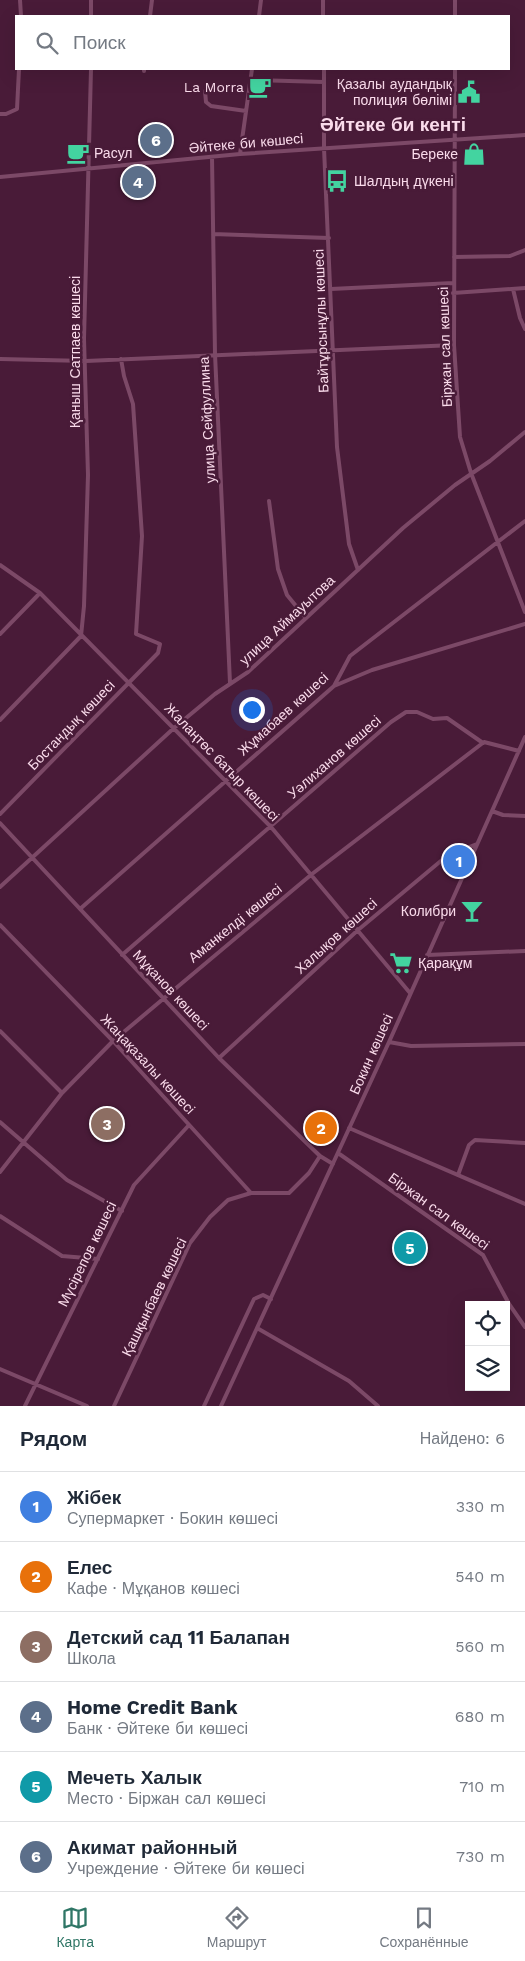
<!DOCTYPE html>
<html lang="ru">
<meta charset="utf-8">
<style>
body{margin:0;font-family:"Work Sans",sans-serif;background:#f2f2f3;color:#1f2937}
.controls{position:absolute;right:15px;bottom:15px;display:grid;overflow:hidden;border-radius:0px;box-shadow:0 5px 20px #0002}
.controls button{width:45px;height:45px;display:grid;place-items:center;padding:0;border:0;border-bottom:1px solid #e0e1e3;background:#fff;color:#1f2937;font:25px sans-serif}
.you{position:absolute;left:251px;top:709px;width:18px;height:18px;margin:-12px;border:4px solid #fff;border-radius:50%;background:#1a73e8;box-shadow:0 0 0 8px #1a73e833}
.badge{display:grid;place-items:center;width:32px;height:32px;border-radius:50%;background:#2f7666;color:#fff;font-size:16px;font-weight:700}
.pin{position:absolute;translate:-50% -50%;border:2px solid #fff;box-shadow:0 1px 5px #0006}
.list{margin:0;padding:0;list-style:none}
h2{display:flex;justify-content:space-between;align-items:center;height:65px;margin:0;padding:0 20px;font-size:21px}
h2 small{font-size:16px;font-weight:400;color:#747a83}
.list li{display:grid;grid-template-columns:32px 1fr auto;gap:15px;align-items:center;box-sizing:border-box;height:70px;padding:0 20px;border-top:1px solid #e0e1e3}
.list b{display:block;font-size:19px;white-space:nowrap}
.list p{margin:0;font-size:16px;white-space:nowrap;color:#747a83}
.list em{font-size:16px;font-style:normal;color:#747a83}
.icon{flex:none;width:28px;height:28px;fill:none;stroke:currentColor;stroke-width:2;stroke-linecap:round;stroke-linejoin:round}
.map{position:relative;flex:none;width:525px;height:1406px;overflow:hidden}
.search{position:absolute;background:#fff;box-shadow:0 5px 20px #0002;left:15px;right:15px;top:15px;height:55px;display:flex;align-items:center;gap:12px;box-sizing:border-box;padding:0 18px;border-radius:0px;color:#747a83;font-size:19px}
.sheet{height:485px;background:#fff}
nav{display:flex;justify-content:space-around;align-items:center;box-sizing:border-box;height:70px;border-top:1px solid #e0e1e3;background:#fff;font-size:14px;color:#747a83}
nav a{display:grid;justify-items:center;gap:2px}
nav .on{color:#2f7666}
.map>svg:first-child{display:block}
</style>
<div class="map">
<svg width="525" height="1406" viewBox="0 0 525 1406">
<rect width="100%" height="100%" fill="#491b38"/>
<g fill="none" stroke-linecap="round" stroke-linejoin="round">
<!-- street -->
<path stroke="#7c4967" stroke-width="4" d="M20,0L21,16
M323,0V16
M455,0V16
M91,16V0
M150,16L152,0
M259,16L261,0
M324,69V148L337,447L349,544L358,570
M455,69L454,345L460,437L471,473L525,612
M144,71V69
M250,80L324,82
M205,91L206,102L211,106L246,111
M0,114H6L17,109L19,69
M240,154L252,69
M212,157L215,354L230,683
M0,177L240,154L525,135
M213,234L329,238
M454,257L510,256L525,250
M331,289L453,283
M513,289L520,318L525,329
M453,293L525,288
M0,359L86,361L454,345
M269,501L278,569L287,595L305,617
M0,565L40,593L271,827L410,993
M0,634L40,593
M334,686L372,670L525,624
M0,720L81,636L84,606L88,475L84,339L91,69
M492,811L503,815L525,816
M0,814L158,653L160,644L136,634L142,536L133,404L124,376L121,359
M0,823L219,1058L320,1156L333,1164
M0,887L174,728L215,694L248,672L403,528L455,485L490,461L525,432
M80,909L334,686L350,656L525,521
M0,925L113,1041L251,1193H289L309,1173L320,1156
M122,955L391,722L406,712H417L433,719L447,718L483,743
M427,955L525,951
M0,1031L62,1093
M389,1042L411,1046L525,1044
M219,1058L358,930L448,855L477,844
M0,1122L67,1180L122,1211
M349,1128L525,1204
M338,1153L483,1255L509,1304L525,1327
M0,1172L62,1093L113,1041L312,874L484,742L519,751
M458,1175L469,1145L475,1140L525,1143
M0,1216L62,1256L98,1259
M257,1328L349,1381L378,1406
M0,1369L87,1406
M25,1406L134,1185L189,1125
M114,1406L190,1243L210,1217L228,1200L251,1193
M204,1406L254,1299L263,1295L271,1299
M221,1406L389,1042L525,737"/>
</g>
<!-- icons -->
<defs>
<symbol id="cafe-bare" viewBox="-9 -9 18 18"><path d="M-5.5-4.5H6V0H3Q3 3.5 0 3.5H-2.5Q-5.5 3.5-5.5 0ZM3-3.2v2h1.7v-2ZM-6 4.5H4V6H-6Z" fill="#43d4a0" stroke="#491b38" stroke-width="2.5" paint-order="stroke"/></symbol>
<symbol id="civic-bare" viewBox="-9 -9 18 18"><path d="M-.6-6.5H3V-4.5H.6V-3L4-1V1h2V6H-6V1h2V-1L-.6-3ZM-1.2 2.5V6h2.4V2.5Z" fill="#43d4a0" stroke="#491b38" stroke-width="2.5" paint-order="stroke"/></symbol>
<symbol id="shop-bare" viewBox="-9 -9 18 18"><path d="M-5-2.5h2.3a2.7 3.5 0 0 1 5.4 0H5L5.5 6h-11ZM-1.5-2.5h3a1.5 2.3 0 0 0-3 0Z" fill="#43d4a0" stroke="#491b38" stroke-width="2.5" paint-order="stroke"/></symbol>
<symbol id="bus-bare" viewBox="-9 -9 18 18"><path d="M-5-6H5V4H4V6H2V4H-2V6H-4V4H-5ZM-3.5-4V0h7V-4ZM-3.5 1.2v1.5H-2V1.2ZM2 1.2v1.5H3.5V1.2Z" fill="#43d4a0" stroke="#491b38" stroke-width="2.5" paint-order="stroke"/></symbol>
<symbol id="bar-bare" viewBox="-9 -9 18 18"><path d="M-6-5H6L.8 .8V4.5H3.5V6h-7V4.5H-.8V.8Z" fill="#43d4a0" stroke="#491b38" stroke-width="2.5" paint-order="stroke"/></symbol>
<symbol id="supermarket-bare" viewBox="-9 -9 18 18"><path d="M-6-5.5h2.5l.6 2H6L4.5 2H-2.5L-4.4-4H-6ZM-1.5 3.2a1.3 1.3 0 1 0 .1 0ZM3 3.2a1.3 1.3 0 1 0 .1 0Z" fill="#43d4a0" stroke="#491b38" stroke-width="2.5" paint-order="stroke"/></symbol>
</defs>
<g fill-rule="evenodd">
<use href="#cafe-bare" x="244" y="71" width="32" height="32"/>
<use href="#civic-bare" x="453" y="76" width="32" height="32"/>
<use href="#cafe-bare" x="62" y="137" width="32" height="32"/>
<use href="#shop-bare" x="458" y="138" width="32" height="32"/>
<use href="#bus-bare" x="321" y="165" width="32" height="32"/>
<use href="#bar-bare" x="456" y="895" width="32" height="32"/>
<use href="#supermarket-bare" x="385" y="947" width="32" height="32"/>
</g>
<g text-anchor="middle" stroke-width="5" stroke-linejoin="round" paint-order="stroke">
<!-- poi labels -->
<g font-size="14" fill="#fadbeb" stroke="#491b38" text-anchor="end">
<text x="452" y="89">Қазалы аудандық<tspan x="452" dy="16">полиция бөлімі</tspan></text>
<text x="244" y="92">La Morra</text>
<text x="94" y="158" text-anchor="start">Расул</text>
<text x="458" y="159">Береке</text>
<text x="354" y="186" text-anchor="start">Шалдың дүкені</text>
<text x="456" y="916">Колибри</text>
<text x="418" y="968" text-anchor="start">Қарақұм</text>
</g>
<!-- street labels -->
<g font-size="14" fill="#fadbeb" stroke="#491b38">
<text transform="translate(246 143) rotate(-5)" y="5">Әйтеке би көшесі</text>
<text transform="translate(321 321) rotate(-92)" y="5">Байтұрсынұлы көшесі</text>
<text transform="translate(445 347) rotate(-92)" y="5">Біржан сал көшесі</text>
<text transform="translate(75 352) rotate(-90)" y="5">Қаныш Сатпаев көшесі</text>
<text transform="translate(207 420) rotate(-93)" y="5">улица Сейфуллина</text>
<text transform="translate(287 620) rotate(-43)" y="5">улица Аймауытова</text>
<text transform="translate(283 714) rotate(-42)" y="5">Жұмабаев көшесі</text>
<text transform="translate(71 725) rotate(-46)" y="5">Бостандық көшесі</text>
<text transform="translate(334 757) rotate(-41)" y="5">Уәлиханов көшесі</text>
<text transform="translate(222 762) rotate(46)" y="5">Жалаңтөс батыр көшесі</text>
<text transform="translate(235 923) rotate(-39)" y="5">Аманкелді көшесі</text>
<text transform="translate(336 936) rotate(-42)" y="5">Халықов көшесі</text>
<text transform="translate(171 990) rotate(47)" y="5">Мұқанов көшесі</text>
<text transform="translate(371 1054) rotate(-66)" y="5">Бокин көшесі</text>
<text transform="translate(148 1064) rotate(47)" y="5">Жаңақазалы көшесі</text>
<text transform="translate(439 1211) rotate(36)" y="5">Біржан сал көшесі</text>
<text transform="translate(87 1254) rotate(-64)" y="5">Мүсірепов көшесі</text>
<text transform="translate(154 1297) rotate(-64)" y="5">Қашқынбаев көшесі</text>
</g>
<!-- district labels -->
<g font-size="19" font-weight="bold" fill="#fadbeb" stroke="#491b38">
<text x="393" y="131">Әйтеке би кенті</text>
</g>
</g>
</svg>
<div class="controls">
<button><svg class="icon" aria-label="locate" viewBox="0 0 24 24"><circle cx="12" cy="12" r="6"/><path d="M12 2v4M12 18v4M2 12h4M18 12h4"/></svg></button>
<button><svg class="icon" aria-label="layers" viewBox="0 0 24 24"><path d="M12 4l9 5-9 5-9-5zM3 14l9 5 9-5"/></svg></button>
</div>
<div class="you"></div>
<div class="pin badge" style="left:459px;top:861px;background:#3f7fe0">1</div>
<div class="pin badge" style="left:321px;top:1128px;background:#e8710a">2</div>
<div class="pin badge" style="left:107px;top:1124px;background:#8d6e63">3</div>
<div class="pin badge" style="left:138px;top:182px;background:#5c6f8a">4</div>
<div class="pin badge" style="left:410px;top:1248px;background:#0f9aa8">5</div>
<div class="pin badge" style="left:156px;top:140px;background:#5c6f8a">6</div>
<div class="search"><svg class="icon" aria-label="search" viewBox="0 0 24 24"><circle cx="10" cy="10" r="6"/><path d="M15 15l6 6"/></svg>Поиск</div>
</div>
<section class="sheet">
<h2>Рядом<small>Найдено: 6</small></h2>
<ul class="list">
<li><span class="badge" style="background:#3f7fe0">1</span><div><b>Жібек</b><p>Супермаркет · Бокин көшесі</p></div><em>330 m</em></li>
<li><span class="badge" style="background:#e8710a">2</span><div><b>Елес</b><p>Кафе · Мұқанов көшесі</p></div><em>540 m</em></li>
<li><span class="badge" style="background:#8d6e63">3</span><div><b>Детский сад 11 Балапан</b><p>Школа</p></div><em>560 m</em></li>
<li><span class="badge" style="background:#5c6f8a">4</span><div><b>Home Credit Bank</b><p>Банк · Әйтеке би көшесі</p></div><em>680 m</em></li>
<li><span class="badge" style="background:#0f9aa8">5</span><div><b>Мечеть Халык</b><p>Место · Біржан сал көшесі</p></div><em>710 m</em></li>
<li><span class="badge" style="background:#5c6f8a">6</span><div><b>Акимат районный</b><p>Учреждение · Әйтеке би көшесі</p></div><em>730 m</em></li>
</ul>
</section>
<nav>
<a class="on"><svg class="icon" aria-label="map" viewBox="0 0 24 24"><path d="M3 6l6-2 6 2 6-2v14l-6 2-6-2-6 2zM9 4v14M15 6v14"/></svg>Карта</a>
<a><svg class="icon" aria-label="directions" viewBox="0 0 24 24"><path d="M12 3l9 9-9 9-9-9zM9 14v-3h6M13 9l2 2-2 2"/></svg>Маршрут</a>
<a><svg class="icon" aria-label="saved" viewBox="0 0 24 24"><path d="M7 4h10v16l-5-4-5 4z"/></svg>Сохранённые</a>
</nav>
